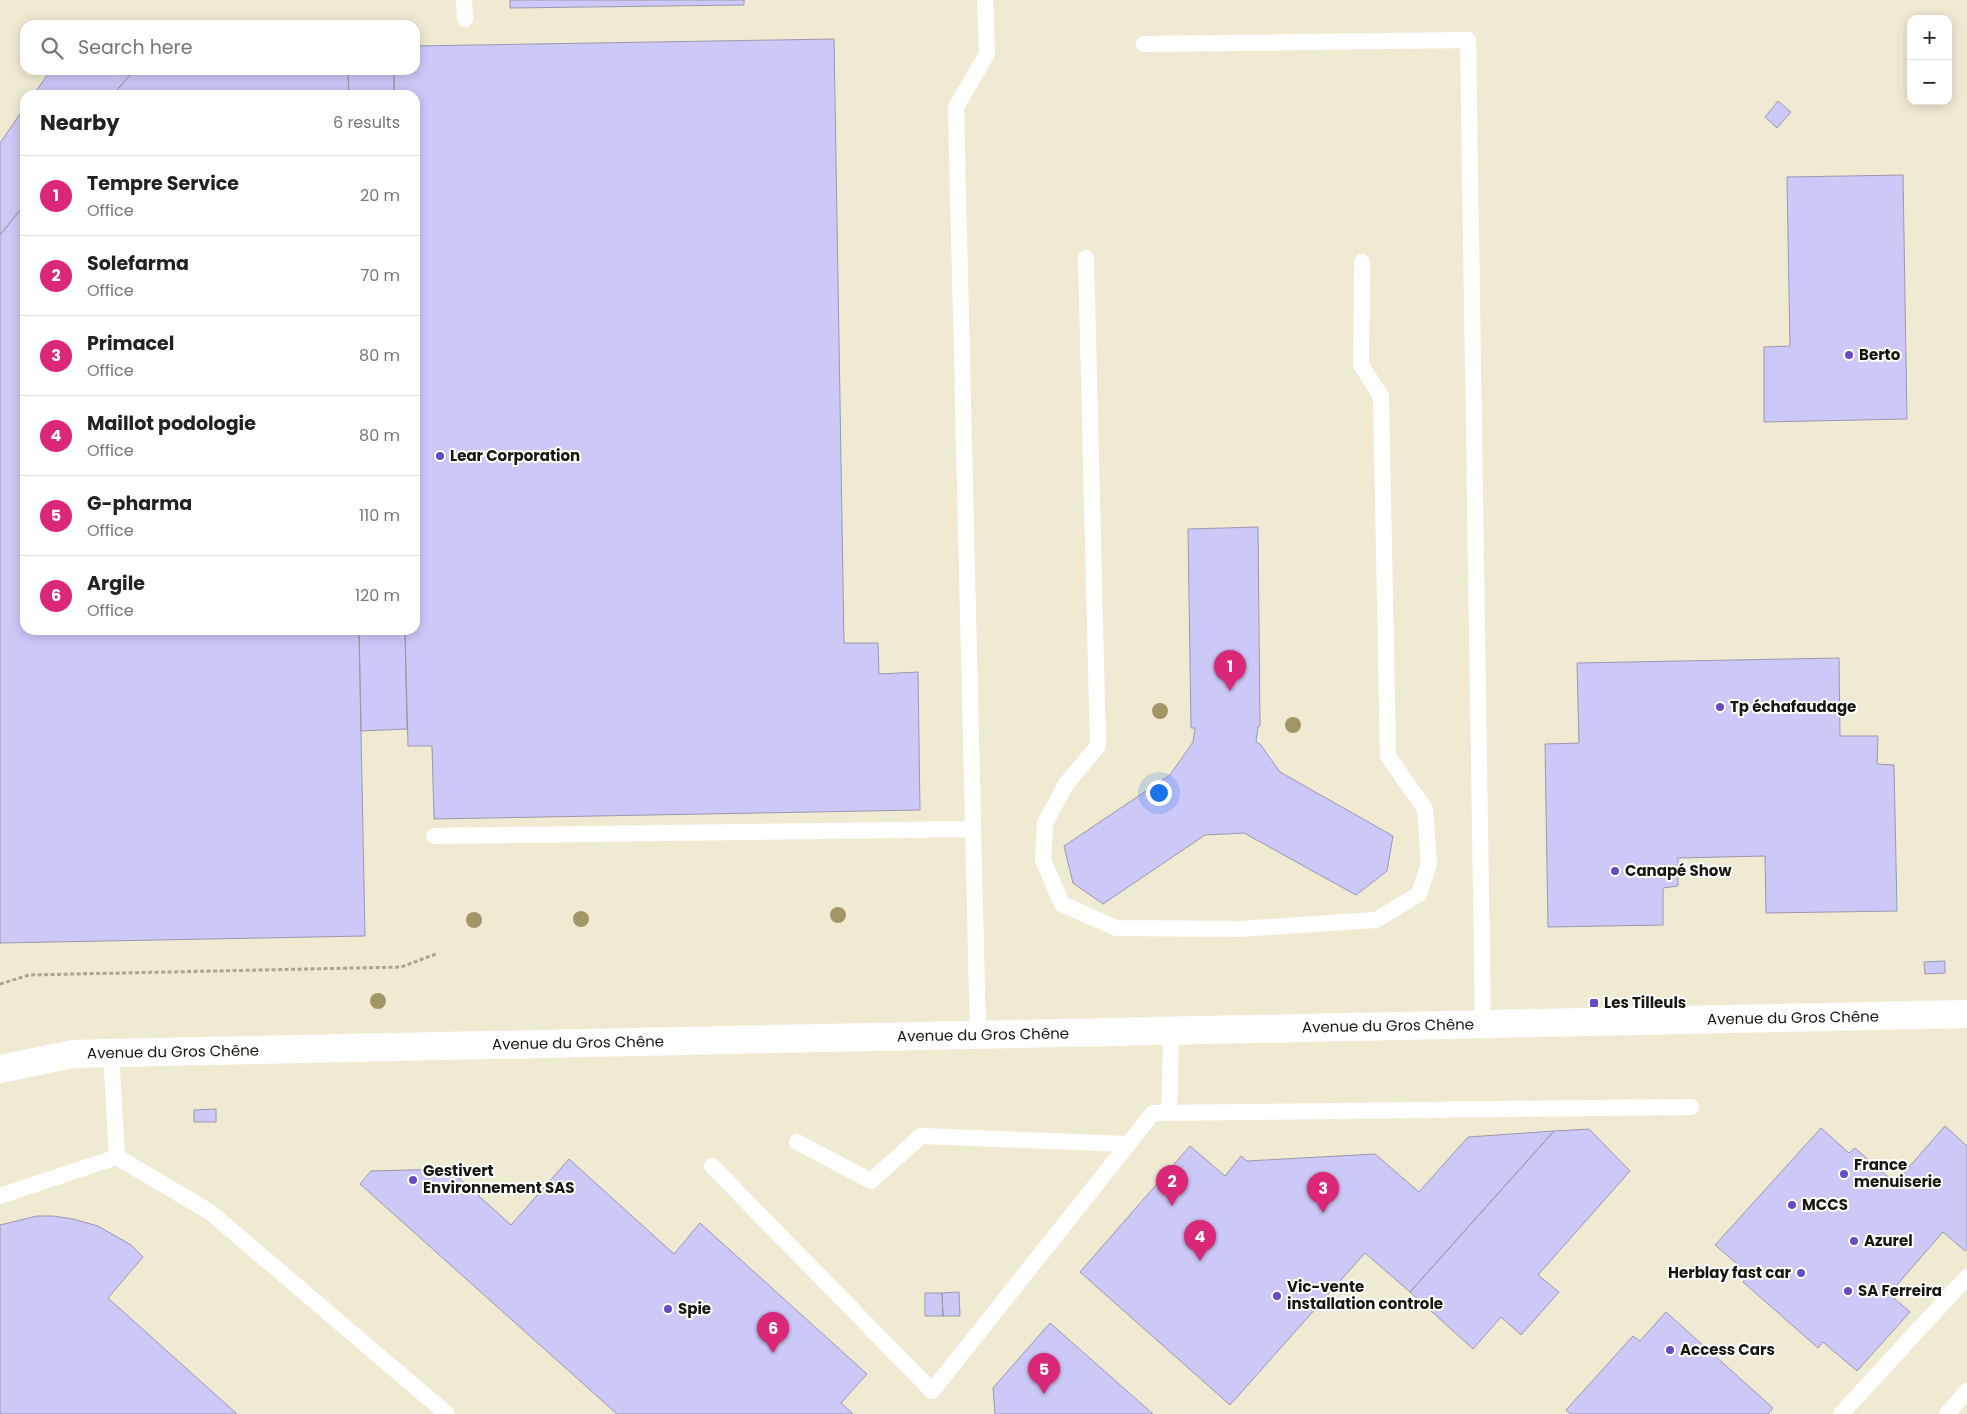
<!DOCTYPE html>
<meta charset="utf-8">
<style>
body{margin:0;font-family:Poppins,sans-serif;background:#f2f2f2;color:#222}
.controls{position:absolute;right:15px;top:15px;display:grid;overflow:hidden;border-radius:10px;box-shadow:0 2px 12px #0003}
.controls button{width:45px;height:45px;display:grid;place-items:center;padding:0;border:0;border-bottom:1px solid #e0e0e0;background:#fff;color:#222;font:25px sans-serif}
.you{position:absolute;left:1158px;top:792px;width:18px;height:18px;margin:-12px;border:4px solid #fff;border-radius:50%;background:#1a73e8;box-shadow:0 0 0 8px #1a73e833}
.badge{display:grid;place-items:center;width:32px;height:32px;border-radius:50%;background:#db2777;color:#fff;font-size:16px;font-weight:700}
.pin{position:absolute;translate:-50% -41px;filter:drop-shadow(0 1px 2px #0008)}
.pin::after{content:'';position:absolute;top:26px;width:18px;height:15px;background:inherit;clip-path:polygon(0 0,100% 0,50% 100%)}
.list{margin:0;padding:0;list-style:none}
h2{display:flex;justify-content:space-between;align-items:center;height:65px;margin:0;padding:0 20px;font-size:21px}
h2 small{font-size:16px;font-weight:400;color:#767676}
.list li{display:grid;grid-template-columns:32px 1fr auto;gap:15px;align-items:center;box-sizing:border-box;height:80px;padding:0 20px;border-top:1px solid #e0e0e0}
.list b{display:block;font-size:19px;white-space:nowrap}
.list p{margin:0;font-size:16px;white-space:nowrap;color:#767676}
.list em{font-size:16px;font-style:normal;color:#767676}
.icon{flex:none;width:28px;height:28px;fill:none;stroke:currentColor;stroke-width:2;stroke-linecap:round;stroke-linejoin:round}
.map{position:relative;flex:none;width:1967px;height:1414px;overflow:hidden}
.search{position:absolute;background:#fff;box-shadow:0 2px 12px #0003;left:20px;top:20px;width:400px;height:55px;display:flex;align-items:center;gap:12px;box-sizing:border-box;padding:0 18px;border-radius:15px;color:#767676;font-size:19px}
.panel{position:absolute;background:#fff;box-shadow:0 2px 12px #0003;left:20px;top:90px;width:400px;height:545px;border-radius:15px}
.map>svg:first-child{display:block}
</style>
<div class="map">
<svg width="1967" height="1414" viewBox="0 0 1967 1414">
<rect width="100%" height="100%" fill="#f1ead3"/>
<!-- building -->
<path fill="#ccc8f8" stroke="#9a98ae" d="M510,0H744V5L510,8Z
M834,39L844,643H878L879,674L918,672L920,810L434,819L432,746H408L405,630H415V95H394V70H415V46Z
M51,70H134L113,95H33Z
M134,70H348L349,95H113Z
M348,74H394V95H349Z
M1778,101L1791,112L1777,128L1765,117Z
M25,107V204L0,235V143Z
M1903,175L1907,419L1764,422V347L1790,346L1787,177Z
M25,204V630H359L365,936L0,943V235Z
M1258,527L1260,726L1258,727L1256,742L1260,744L1280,772L1393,836L1387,871L1356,895L1244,833L1205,835L1103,904L1073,883L1064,846L1170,775L1193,742L1195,728H1191L1188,529Z
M359,630H405L407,729L361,731Z
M1839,658L1840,736H1878L1877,764L1894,765L1897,911L1766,913L1765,856L1678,858V886L1663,888V925L1548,927L1545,744L1579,743L1577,663Z
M1945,961V973L1925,974L1924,962Z
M216,1109V1122H194V1110Z
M1945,1126L1967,1146V1248L1965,1251L1943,1232L1889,1294L1910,1312L1857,1371L1823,1342L1818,1348L1743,1282L1749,1274L1715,1245L1821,1128L1849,1153L1855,1148L1895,1183Z
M1589,1129L1630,1171L1538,1275L1559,1292L1521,1335L1501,1317L1473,1349L1410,1292L1554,1131Z
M1554,1131L1410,1292L1365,1253L1230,1405L1080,1272L1190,1146L1225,1176L1241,1156L1247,1161L1375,1154L1419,1192L1468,1137Z
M569,1159L674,1254L700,1223L867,1374L841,1403L853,1414H617L360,1184L371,1171L449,1169L511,1225Z
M37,1216H53L73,1219L98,1226L131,1245L143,1257L108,1298L237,1414H0V1225Z
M959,1292L960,1316H943L942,1293Z
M925,1293H942L943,1316H925Z
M1666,1312L1773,1408L1768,1414H1571L1566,1410L1633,1336L1640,1341Z
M1050,1323L1153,1414H995L993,1388Z"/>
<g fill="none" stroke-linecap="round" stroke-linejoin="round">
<!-- path -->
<path stroke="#aaa492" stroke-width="3" stroke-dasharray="4 2.5" stroke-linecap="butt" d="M0,984L29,975L401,967L436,954"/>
<!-- lane -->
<path stroke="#fff" stroke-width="16" d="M464,0L465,19
M1144,44L1468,40L1483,1024
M1086,258L1098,746L1066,784L1045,823L1043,860L1062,904L1116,928L1239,929L1376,920L1419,894L1429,864L1425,809L1388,756L1381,396L1361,365L1362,262
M434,836L973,829
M978,1035L956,107L987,54L985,0
M111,1053L117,1157
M1169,1113L1171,1031
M797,1142L871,1181L921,1136L1128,1144
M712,1166L932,1391L1153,1113L1691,1107
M0,1196L117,1157L210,1212L447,1414
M1841,1414L1967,1277
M1947,1414L1967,1391"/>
<!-- street -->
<path stroke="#fff" stroke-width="28" d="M0,1069L73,1054L111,1053L1967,1014"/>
</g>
<!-- trees -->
<g fill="#a29566">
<circle cx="1160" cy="711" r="8"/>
<circle cx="1293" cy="725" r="8"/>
<circle cx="838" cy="915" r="8"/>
<circle cx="581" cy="919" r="8"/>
<circle cx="474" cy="920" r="8"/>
<circle cx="378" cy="1001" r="8"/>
</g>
<!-- markers -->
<g fill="#684cc5" stroke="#fff" stroke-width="2">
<circle cx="1849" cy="355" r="5"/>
<circle cx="440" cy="456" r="5"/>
<circle cx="1720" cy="707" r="5"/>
<circle cx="1615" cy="871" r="5"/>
<rect x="1589" y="998" width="10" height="10" rx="2.5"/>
<circle cx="1844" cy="1174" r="5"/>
<circle cx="413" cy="1180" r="5"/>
<circle cx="1792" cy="1205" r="5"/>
<circle cx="1854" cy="1241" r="5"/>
<circle cx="1801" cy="1273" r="5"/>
<circle cx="1848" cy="1291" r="5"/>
<circle cx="1277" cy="1296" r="5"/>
<circle cx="668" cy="1309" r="5"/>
<circle cx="1670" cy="1350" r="5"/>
</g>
<g text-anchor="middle" stroke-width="4" stroke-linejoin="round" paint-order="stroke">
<!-- poi labels -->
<g font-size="15" font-weight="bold" fill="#18160e" stroke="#fff" text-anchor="start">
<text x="1859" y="360">Berto</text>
<text x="450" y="461">Lear Corporation</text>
<text x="1730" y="712">Tp échafaudage</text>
<text x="1625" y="876">Canapé Show</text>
<text x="1604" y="1008">Les Tilleuls</text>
<text x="1854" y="1170">France<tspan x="1854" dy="17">menuiserie</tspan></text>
<text x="423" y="1176">Gestivert<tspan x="423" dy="17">Environnement SAS</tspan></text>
<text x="1802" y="1210">MCCS</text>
<text x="1864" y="1246">Azurel</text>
<text x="1791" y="1278" text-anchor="end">Herblay fast car</text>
<text x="1287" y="1292">Vic-vente<tspan x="1287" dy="17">installation controle</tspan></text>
<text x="1858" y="1296">SA Ferreira</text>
<text x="678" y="1314">Spie</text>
<text x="1680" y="1355">Access Cars</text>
</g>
<!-- street labels -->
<g font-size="15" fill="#18160e" stroke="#fff">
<text transform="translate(1793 1018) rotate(-1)" y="5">Avenue du Gros Chêne</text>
<text transform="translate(1388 1026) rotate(-1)" y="5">Avenue du Gros Chêne</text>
<text transform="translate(983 1035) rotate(-1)" y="5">Avenue du Gros Chêne</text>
<text transform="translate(578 1043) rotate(-1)" y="5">Avenue du Gros Chêne</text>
<text transform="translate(173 1052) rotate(-1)" y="5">Avenue du Gros Chêne</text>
</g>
</g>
</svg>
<div class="controls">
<button>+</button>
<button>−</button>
</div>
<div class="you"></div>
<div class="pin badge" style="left:1230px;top:691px">1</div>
<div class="pin badge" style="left:1172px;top:1206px">2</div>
<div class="pin badge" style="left:1323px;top:1213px">3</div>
<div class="pin badge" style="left:1200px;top:1261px">4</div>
<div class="pin badge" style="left:1044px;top:1394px">5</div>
<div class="pin badge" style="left:773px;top:1353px">6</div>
<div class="search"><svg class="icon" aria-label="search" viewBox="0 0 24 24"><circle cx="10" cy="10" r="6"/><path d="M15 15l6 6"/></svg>Search here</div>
<section class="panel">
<h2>Nearby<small>6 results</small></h2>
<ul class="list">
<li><span class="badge">1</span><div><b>Tempre Service</b><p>Office</p></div><em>20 m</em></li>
<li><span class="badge">2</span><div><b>Solefarma</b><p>Office</p></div><em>70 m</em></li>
<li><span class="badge">3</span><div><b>Primacel</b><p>Office</p></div><em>80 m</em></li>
<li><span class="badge">4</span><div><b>Maillot podologie</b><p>Office</p></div><em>80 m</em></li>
<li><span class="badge">5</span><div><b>G-pharma</b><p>Office</p></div><em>110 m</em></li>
<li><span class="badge">6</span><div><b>Argile</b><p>Office</p></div><em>120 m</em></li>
</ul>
</section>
</div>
